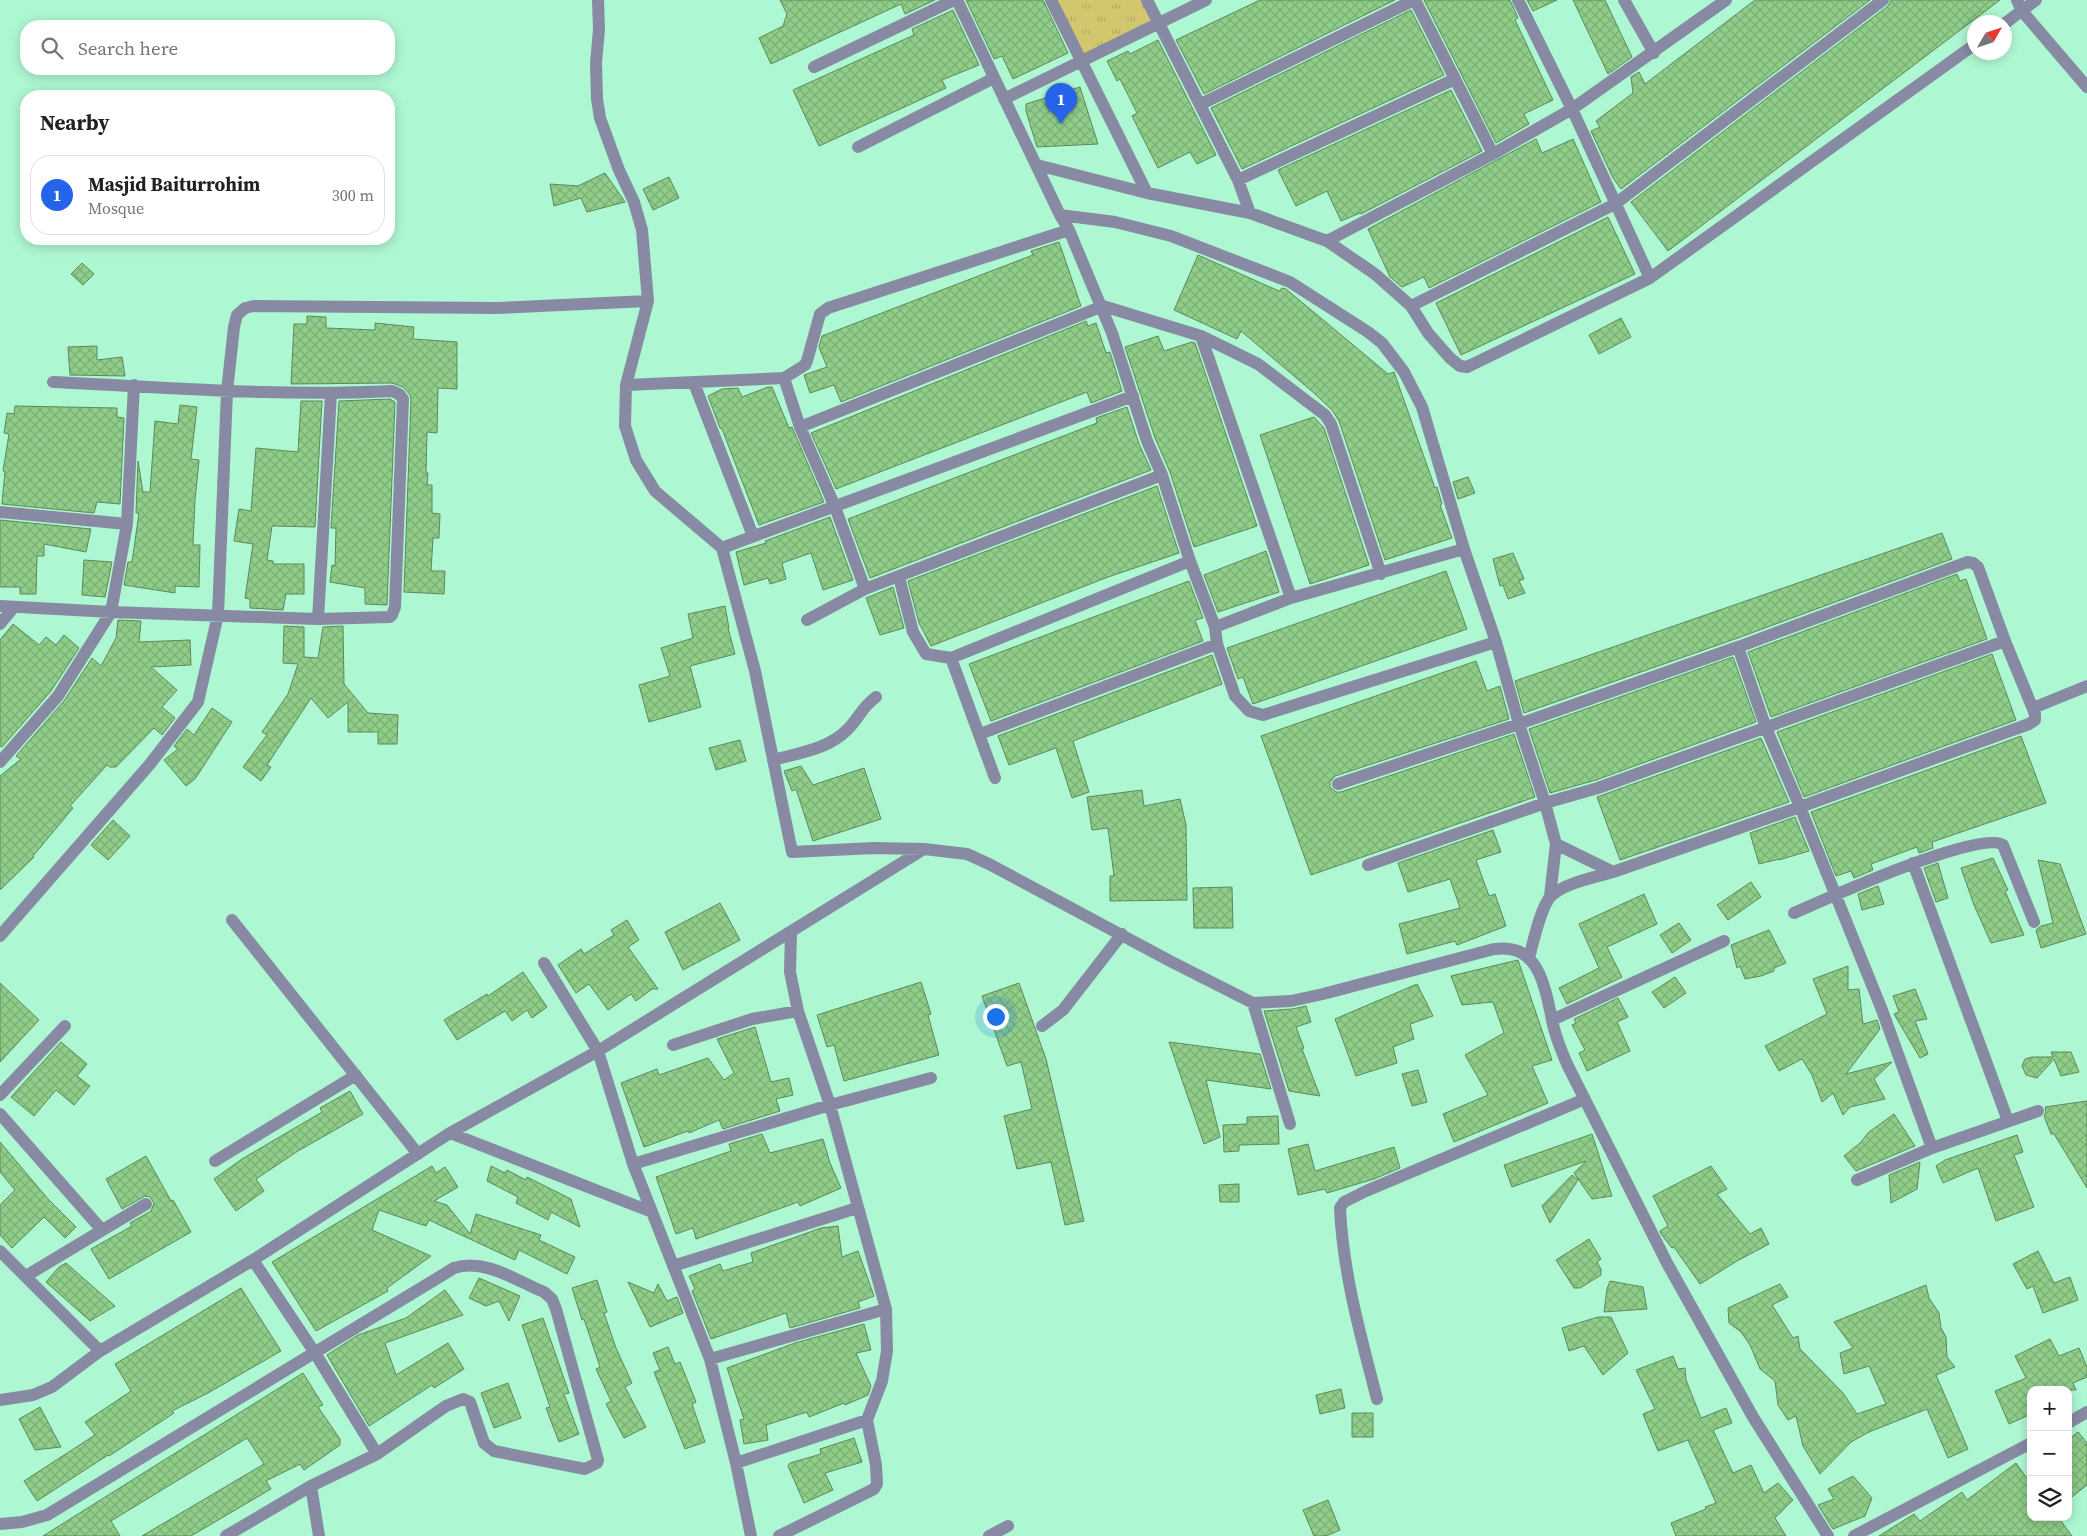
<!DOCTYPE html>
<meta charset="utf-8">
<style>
body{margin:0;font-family:"Source Serif 4",serif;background:#f6f6f6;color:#202124}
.controls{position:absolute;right:15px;bottom:15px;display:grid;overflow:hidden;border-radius:10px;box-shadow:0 2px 12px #0003}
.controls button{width:45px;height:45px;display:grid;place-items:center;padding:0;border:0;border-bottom:1px solid #e0e0e0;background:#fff;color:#202124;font:25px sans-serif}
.compass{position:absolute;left:1967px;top:15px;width:45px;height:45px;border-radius:50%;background:#fff;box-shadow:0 2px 12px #0003;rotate:51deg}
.you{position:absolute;left:995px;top:1016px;width:18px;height:18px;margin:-12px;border:4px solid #fff;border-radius:50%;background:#1a73e8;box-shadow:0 0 0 8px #1a73e833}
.badge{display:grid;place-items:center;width:32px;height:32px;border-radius:50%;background:#2563eb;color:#fff;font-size:16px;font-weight:700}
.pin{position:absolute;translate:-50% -41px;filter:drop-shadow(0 1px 2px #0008)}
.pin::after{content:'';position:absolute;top:26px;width:18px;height:15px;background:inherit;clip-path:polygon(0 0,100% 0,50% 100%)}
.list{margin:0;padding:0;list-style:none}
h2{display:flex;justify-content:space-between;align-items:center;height:65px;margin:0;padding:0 20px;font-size:21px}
h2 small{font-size:16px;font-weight:400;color:#757577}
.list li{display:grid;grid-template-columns:32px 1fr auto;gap:15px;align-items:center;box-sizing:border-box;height:80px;margin:0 10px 10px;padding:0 10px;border:1px solid #e0e0e0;border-radius:20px}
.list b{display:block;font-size:19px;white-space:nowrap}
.list p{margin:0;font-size:16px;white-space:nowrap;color:#757577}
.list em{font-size:16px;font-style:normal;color:#757577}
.icon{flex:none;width:28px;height:28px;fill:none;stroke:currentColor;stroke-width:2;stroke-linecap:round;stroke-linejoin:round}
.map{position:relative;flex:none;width:2087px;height:1536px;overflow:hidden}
.search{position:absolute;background:#fff;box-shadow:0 2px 12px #0003;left:20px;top:20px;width:375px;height:55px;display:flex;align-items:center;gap:12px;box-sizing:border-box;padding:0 18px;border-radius:20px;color:#757577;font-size:19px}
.panel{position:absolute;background:#fff;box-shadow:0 2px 12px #0003;left:20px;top:90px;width:375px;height:155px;border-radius:20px}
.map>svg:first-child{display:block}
</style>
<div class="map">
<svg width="2087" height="1536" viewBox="0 0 2087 1536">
<defs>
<pattern id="grass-tufts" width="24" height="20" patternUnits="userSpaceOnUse" patternTransform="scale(1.25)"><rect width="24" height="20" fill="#d2c76e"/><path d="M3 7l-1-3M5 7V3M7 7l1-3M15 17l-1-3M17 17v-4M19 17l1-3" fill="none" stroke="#b3ab5f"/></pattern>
<pattern id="building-cross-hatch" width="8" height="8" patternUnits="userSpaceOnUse" patternTransform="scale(1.25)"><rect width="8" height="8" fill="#8fcd89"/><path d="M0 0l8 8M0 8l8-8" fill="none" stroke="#7ab076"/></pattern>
</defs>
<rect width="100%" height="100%" fill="#aef7d3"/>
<!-- grass -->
<path fill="url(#grass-tufts)" d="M1053,0H1148L1162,28L1085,66Z"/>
<!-- building -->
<path fill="url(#building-cross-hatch)" stroke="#5d8958" d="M780,0H935L905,14L901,4L771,64L759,38L783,26L787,14Z
M966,0H1043L1068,53L1013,79L1002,56L994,59Z
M1260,0H1395L1204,94L1176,40Z
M1424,0H1510L1518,18L1515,20L1553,100L1524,114L1529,124L1496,143Z
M1527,0H1557L1533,11Z
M1573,0H1605L1632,57L1608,74Z
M1755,0H1870L1621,189L1613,178L1591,131L1600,127L1596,121L1633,93L1631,77L1639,72L1645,84Z
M1891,0H2000L1668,251L1631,202L1888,6Z
M953,10L979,65L942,80L946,88L819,146L793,90L914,35L912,29Z
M1411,10L1444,75L1242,169L1211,108Z
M1158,40L1216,155L1197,164L1190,152L1158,168L1132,116L1137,113L1120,79L1117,81L1107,61L1128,51L1130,54Z
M1080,87L1098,144L1037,147L1026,111V104Z
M1451,90L1482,151L1361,214L1360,213L1341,221L1327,191L1296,206L1278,170Z
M1536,139L1542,153L1573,139L1601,202L1429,288L1424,277L1402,287L1390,277L1368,229Z
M605,173L625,202L587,212L581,198L554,206L550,184L578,186Z
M669,177L679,198L653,210L643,189Z
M1608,217L1635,274L1461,355L1436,303Z
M1059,242L1081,306L841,402L834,385L810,393L804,375L827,367L819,347L822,336L1033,255L1031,251Z
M1198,255L1279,291L1282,288L1286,289L1388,374L1394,372L1435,488L1437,487L1442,504L1440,505L1452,538L1385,560L1339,421L1332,410L1314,393L1241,331L1237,339L1174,310Z
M82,263L94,274L83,285L71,274Z
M307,316L326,317V328L375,330V323L414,327L413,339L457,342V389L438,388L437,433L427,432L426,473H428L427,485H432V513L440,514L439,538H433L431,571H445L444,594L404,592L411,399L410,395L403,387L392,383L291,384L294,324H307Z
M1621,318L1631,337L1599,354L1589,335Z
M1086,321L1088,326L1096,323L1106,353L1110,352L1122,391L1091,403L1087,392L836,489L811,433Z
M1158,336L1164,351L1192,342L1195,343L1257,526L1194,547L1170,472L1155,438L1125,347Z
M97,346V360L122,357L125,376L70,375L68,347Z
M768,387H772L789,428L792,427L824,502L759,525L722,429L720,428L708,396L722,389L738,388L742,397Z
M390,399L395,402L387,605L365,604V588L330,582L332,565L335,566L336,528H331L339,401Z
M301,401H322L315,527L272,526L267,560L273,561V564H304V594H286L283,610L250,608V599L245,598L253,544L234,541L239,509L251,511L256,448L298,452Z
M180,405L197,407L191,459L199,460L195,500L193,545H200L199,587L175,586V593L124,585L128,562H132L139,513H136L138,461L143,492H150L155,421L178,424Z
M15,406L117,408V417L124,418L120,504L97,502L94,513L2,504L5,471H3L9,434L4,433L7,413L14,414Z
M1127,407L1139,444L1151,470L870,578L848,519L1097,423L1096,418Z
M1314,417L1324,428L1369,565L1310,584L1260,435Z
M1468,477L1475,493L1458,499L1453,482Z
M1157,486L1179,553L1108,577L931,646L919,623L908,581Z
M830,517L853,580L823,590L811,553L782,563L786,579L770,584L768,578L744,585L736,552L766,543L765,541Z
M0,520L91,529L86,552L44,544V556H37L36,594H20V587H0Z
M1942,533L1952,559L1735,639L1524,713L1515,681Z
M1266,551L1279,592L1218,612L1204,575Z
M1513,553L1524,579L1519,581L1525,593L1508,599L1503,585L1500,586L1493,559Z
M84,560L112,562L105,597L82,595Z
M1446,571L1467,629L1253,704L1243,677L1238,679L1227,648Z
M1957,574L1960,581L1966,579L1987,639L1771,717L1748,652Z
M1189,581L1203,618L1195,620L1203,641L991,721L969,664Z
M893,587L904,628L880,635L866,598Z
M725,606L729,628H728L735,654L690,666L701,707L649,722L639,685L670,676L661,648L693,638L688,614Z
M118,620L141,621L139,642L190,640L191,665L151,667L177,690L162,707L175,718L162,735L154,728L116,767H110L107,765L70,806L73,808L33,856L34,857L0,890V776L21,759L16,756L64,701L92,658L101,666L116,638Z
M13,624L39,645L46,637L56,645L64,635L79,648L51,691L2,747L0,746V640Z
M284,626L304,627V657L318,658L323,627L343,626L344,684L368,713L398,715L397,744H378V732H348V702L328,718L311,698L267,765L271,767L261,781L243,767L267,735L262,732L288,694L298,664L283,663Z
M1992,654L2016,720L1804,797L1777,732Z
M1212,655L1222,684L1073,741L1089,792L1072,798L1056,748L1009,765L998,736Z
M1733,657L1756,722L1596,780L1550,793L1529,729Z
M1476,661L1487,691L1500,686L1509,719L1335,776L1330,782V787L1336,792H1341L1514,734L1535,797L1311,875L1261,736Z
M212,708L232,722L195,779L186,786L164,760L178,749L174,746L187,729L194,735Z
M2021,736L2046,803L1932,842L1933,848L1919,853L1917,847L1871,864L1873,870L1854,878L1851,871L1836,876L1811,812Z
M1761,738L1789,802L1620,860L1597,797Z
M740,740L746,761L716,770L709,748Z
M801,766L813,785L864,768L881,819L813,841L796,789L792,791L784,771Z
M1142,790L1144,806L1180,799L1186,825L1187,900L1110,901V876H1114L1108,828L1092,830L1087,797Z
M1795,817L1809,851L1779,860V859L1759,864L1750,833Z
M113,820L130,836L108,860L91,845Z
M1493,830L1501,852L1476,860L1489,896L1495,894L1506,926L1457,945L1455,941L1407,954L1399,924L1460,908L1450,879L1408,892L1398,863Z
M1993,858L2008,890L2005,891L2024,935L1991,943L1974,905L1961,868Z
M2038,860L2060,864L2086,934L2041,948L2036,930L2041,926L2053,923Z
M1938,863L1948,898L1936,902L1924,868Z
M1751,882L1761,897L1728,920L1717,905Z
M1878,886L1884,904L1862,910L1858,894Z
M1232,887L1233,928H1194L1193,888Z
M1644,894L1657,924L1607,947L1622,977L1567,1004L1559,988L1599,968L1579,924Z
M720,903L740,940L683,970L665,932Z
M627,920L639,940L628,947L658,989H652L636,1001L631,994L608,1010L589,984L576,993L558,965L581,949L584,954L614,935L611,930Z
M1679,923L1691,940L1672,953L1660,935Z
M1769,930L1786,963L1774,968V971L1761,976L1745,979L1740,966L1737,968L1731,945Z
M1518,960L1552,1060L1532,1066L1548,1103L1454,1142L1443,1114L1488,1095L1465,1055L1504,1033L1493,1002L1462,1005L1451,976Z
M1848,966V990L1859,989L1863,1024L1877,1020L1880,1029L1846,1074L1892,1062L1874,1079L1885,1099L1850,1107L1843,1115L1833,1093L1822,1102L1812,1075L1802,1059L1779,1071L1765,1046L1827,1014L1813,979Z
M523,972L547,1007L532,1018L527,1010L512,1021L505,1011L457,1040L444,1020L487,994L488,996Z
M1675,977L1686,993L1664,1008L1652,992Z
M921,982L931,1014L928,1015L939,1055L844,1081L834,1045L827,1047L817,1015Z
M0,983L39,1020L0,1062Z
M1019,983L1046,1059L1084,1221L1065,1225L1051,1162L1017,1169L1004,1116L1032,1109L1021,1062L1007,1066L982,996Z
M1417,984L1433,1016L1410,1024L1414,1039L1393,1047L1397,1063L1356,1076L1335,1019Z
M1915,989L1927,1019L1915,1021L1928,1054L1920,1058L1894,1014L1899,1012L1893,996Z
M1618,998L1628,1017L1617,1022L1630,1051L1587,1071L1579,1053L1585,1050L1572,1025L1576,1023L1574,1019Z
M1306,1006L1311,1022L1296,1027L1304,1048L1302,1049L1320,1096L1289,1091L1264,1011L1292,1009Z
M755,1027L771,1082L789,1078L793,1095L776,1099L780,1111L723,1129L719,1120L689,1133L688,1131L644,1147L621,1083L657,1069L659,1075L708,1058L724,1080L734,1073L717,1039Z
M61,1042L87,1064L77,1076L90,1086L74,1105L56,1090L34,1116L11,1097Z
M1169,1042L1260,1054L1271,1089L1206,1080L1220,1137L1204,1144Z
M2051,1052H2071L2079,1072L2061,1076L2054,1059L2037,1078L2026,1075L2022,1066L2025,1059L2032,1057H2053Z
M1418,1070L1427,1102L1412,1106L1402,1074Z
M350,1091L363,1114L298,1151L256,1179L264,1191L236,1211L214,1179L242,1159L322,1112L320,1108Z
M2087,1101V1188L2054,1134H2051L2044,1116L2046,1112L2045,1107Z
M1894,1114L1915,1146L1856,1171L1844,1156L1860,1143L1869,1132Z
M1278,1116L1279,1144L1239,1145V1151L1224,1152L1223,1125L1247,1124V1117Z
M762,1134L770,1153L823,1139L830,1163L841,1188L800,1206L798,1202L696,1239L693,1228L676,1234L656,1177L731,1151L729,1144Z
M1592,1134L1612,1196L1592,1199L1574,1173L1586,1161L1512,1187L1504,1165Z
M2017,1135L2023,1152L2014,1155L2034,1207L1996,1221L1978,1168L1943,1183L1936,1166L1945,1160Z
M0,1142L48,1199L76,1227L65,1238L44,1217L12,1248L0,1235V1205L15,1190L0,1172Z
M1308,1144L1315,1171L1394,1147L1400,1168L1374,1179L1327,1193L1325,1189L1298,1195L1288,1149Z
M146,1156L171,1201L173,1200L191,1232L109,1279L91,1249L132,1226L130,1223L151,1211L154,1203L150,1197L145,1196L122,1209L106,1179Z
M1920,1162L1917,1189L1891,1203L1889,1175Z
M432,1166L436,1173L445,1167L458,1187L434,1201L447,1205L470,1234L476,1214L541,1235L539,1240L575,1257L567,1274L519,1250L515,1260L429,1220L426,1226L379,1210L372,1230L431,1256L387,1288L388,1291L316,1331L272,1262Z
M491,1166L505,1173L507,1170L526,1180L527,1177L571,1199L580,1227L551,1212L548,1220L516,1203L518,1197L487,1181Z
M1711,1166L1727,1189L1717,1194L1750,1234L1761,1228L1769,1244L1737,1261L1700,1284L1674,1247L1672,1248L1661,1234L1660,1231L1668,1226L1653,1196Z
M1572,1175L1578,1180L1550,1223L1542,1206Z
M1239,1184V1202H1220L1219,1185Z
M838,1226L842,1257L858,1251L874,1296L858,1302L860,1308L790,1328L786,1313L711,1339L692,1291L695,1289L689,1276L720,1264L723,1271L753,1262L751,1253L821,1228Z
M1589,1239L1601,1259L1597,1262L1601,1269V1275L1580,1288H1574L1556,1260Z
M2038,1251L2054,1283L2070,1277L2078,1300L2043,1313L2033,1286L2027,1289L2013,1264Z
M66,1263L115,1306L90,1321L46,1282L59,1267Z
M479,1278L520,1296L509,1321L499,1301L486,1306L469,1298Z
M597,1280L607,1312L604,1313L616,1348L632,1383L625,1387L646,1427L624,1438L606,1404L611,1401L596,1369L600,1367L584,1319L582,1320L572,1288Z
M1610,1281L1643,1287L1647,1309L1604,1312L1607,1289Z
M628,1282L654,1293L658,1284L667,1301L677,1297L683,1313L650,1327Z
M1780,1284L1788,1297L1772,1305L1793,1338L1798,1336L1800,1349L1843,1393L1857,1414L1886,1404L1869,1366L1844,1374L1840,1353L1853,1348L1834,1322L1926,1285L1929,1298L1939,1313L1941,1328L1946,1337L1947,1357L1955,1367L1936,1375L1968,1449L1948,1458L1927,1409L1869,1432L1851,1442L1820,1474L1803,1446L1796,1416L1788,1420L1778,1405L1775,1381L1760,1369L1750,1345L1741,1332L1729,1323L1728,1308Z
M241,1288L281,1351L208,1393L172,1411L174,1413L109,1456L108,1455L37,1501L24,1481L95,1435L85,1422L131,1391L115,1364Z
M445,1290L463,1315L385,1343L396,1375L448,1343L464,1369L434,1388L432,1385L369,1426L327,1355L358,1335L406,1318Z
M1598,1317H1611L1628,1353L1603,1375L1584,1346L1569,1351L1562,1328Z
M543,1318L569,1393L564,1394L579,1434L559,1442L546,1408L550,1407L522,1325Z
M864,1324L871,1350L856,1353L871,1386L868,1395L845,1405L844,1403L809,1417L807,1412L766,1425L768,1440L744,1444L740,1420L744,1419L727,1368L795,1343Z
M2050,1339L2059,1356L2079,1348L2087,1367V1377L2073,1383L2076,1390H2031V1414L2009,1424L1995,1391L2026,1378L2015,1356Z
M668,1347L675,1364L680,1362L696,1402L692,1404L705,1442L685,1449L654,1372L660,1370L653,1353Z
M1673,1356L1678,1369L1685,1368L1686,1380L1701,1418L1726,1408L1732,1423L1713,1430L1733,1473L1751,1465L1764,1493L1778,1483L1793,1500L1775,1518L1786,1536H1676L1671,1523L1706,1509L1705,1507L1716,1503L1688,1440L1658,1451L1643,1414L1655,1409L1636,1370Z
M303,1373L323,1405L318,1407L340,1439V1445L304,1470L300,1464L266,1481L271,1489L191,1536H142L264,1464L247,1438L111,1521L120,1536H43Z
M508,1383L521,1418L494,1428L481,1393Z
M1341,1389L1345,1408L1320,1414L1316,1395Z
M40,1407L61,1447L35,1450L19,1419Z
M1352,1413H1373V1437H1352Z
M2078,1432L2087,1443V1485L2068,1500V1440Z
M854,1438L862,1462L825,1473L833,1490L804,1503L788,1466L790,1463L821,1454L820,1449Z
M2016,1463L2031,1484V1517H2058L2072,1536H1879L1914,1514L1920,1521L1962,1492L1967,1500Z
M1853,1476L1872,1498L1865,1516L1833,1529L1818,1505L1834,1499L1828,1489Z
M1328,1500L1340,1530L1326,1536H1314L1303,1510Z"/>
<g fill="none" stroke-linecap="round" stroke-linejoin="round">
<!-- minor -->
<path stroke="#888aa4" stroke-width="12" d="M598,0L599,29L596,63L597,99L600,118L619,170L634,202L642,230L648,301L626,385L625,426L636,460L655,491L722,548L755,671L792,852L874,848L924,849
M957,0L1060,215L1069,230L1112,333L1147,441L1162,475L1190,561L1215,627L1217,644L1235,696L1249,711L1263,715L1496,642
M1051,0L1147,193
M1147,0L1238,180L1250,213
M1415,0L1493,154L1572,109L1726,0
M1518,0L1572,109L1650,278
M1624,0L1654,53
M2017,0L2022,11L2087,87
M2004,24L2036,0
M814,67L954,0
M1004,99L1206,0
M1201,104L1414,0
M858,147L994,78
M1037,165L1147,193L1250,213L1327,241L1375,274L1411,306L1428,333L1450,358L1460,366L1467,367L1650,278L1974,45
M1238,180L1455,79
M1060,215L1115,222L1171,236L1290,282L1368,332L1382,343L1404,372L1422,407L1464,549L1496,642L1519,724L1545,803L1556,844L1550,896
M1327,241L1493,154
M1411,306L1615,204L1883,0
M1201,336L1291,598
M784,378L805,365L807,361L820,314L828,308L1069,230
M694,383L753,536
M626,385L784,378L800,427L835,507L865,589L807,620
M800,427L1103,306L1201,336L1258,364L1325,415L1331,424L1381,574
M0,512L127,524
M722,548L1133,396
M899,577L913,632L926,654L951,658
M865,589L1162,475
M0,606L111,612L318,619L390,617L392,615L395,607L403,399L399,394L392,391C279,397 166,387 53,382
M318,619L331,394
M0,624L14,607
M1215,627L1291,598L1464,549
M1738,647L1967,562L1973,563L1978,567L2005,641L2035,714V720L2029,724L1800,807L1882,1010L1932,1148L1857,1180
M2033,708L2087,686
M980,734L1217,644
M773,760C799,753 829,749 848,729C860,717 861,708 876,697
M0,762L58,696L111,612L127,524L134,385
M995,778L951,658L1190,561
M1338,784L1519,724L1738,647L1766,728L1800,807L1613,872
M1913,863L2008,1121
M1368,865L1545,803L1598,788L2005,641
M1794,913C1823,900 1982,828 2003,845L2034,922
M232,920L418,1154
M0,936L150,764L198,702L218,615L227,391L234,327L237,315L245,308L254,306L497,308L648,301
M1529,958C1533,943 1541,906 1551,896C1564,883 1596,877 1613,872L1556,844
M544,963L598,1051L633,1164L652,1212
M1253,1003L1290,1124
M1552,1020L1724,941
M1042,1026L1063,1010L1122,934
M673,1045L752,1019L798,1011
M0,1095L65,1026
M0,1114L102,1230
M450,1133L652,1212L710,1359L736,1463L751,1536
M1932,1148L2038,1111
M215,1161L356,1075
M633,1164L830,1105L931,1078
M0,1251L100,1351
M253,1260L315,1353L377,1454
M673,1266L857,1208
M26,1276L146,1204
M710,1359L886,1309
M1377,1399C1361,1337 1343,1274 1340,1208L1344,1202L1366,1191L1585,1099
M0,1400L33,1395L52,1387L100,1351L253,1260L450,1133L598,1051L924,849L967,854L989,864L1170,961L1253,1003L1291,1001L1323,994L1494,949C1499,949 1504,948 1509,949C1541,952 1547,996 1552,1020C1555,1036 1561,1050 1567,1064L1667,1263L1753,1417L1828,1536
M2068,1423L2087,1412
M736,1463L867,1420
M0,1524L22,1522L47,1515L454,1268C486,1258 516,1281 544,1292L552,1299L556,1309L598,1460L597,1463L585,1469L494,1451L484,1443L470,1402L463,1399L446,1406L377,1454L311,1486L319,1536
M226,1536L311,1486
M779,1536L874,1489L877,1484L876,1465L867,1420L882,1381L887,1351L886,1309L830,1105L798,1011L790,972L791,932
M989,1536L1008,1526
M1854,1536L2031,1443"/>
</g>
</svg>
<div class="controls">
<button>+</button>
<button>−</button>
<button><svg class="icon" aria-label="layers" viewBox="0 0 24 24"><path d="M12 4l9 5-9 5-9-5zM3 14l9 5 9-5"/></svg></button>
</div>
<svg class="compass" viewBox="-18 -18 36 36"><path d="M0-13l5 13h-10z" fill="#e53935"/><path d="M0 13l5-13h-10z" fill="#757577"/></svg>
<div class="you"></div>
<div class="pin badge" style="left:1061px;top:124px">1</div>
<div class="search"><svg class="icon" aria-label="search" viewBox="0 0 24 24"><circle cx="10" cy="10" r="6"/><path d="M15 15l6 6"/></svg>Search here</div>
<section class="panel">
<h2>Nearby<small></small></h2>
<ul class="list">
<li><span class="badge">1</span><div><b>Masjid Baiturrohim</b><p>Mosque</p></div><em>300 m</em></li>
</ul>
</section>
</div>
